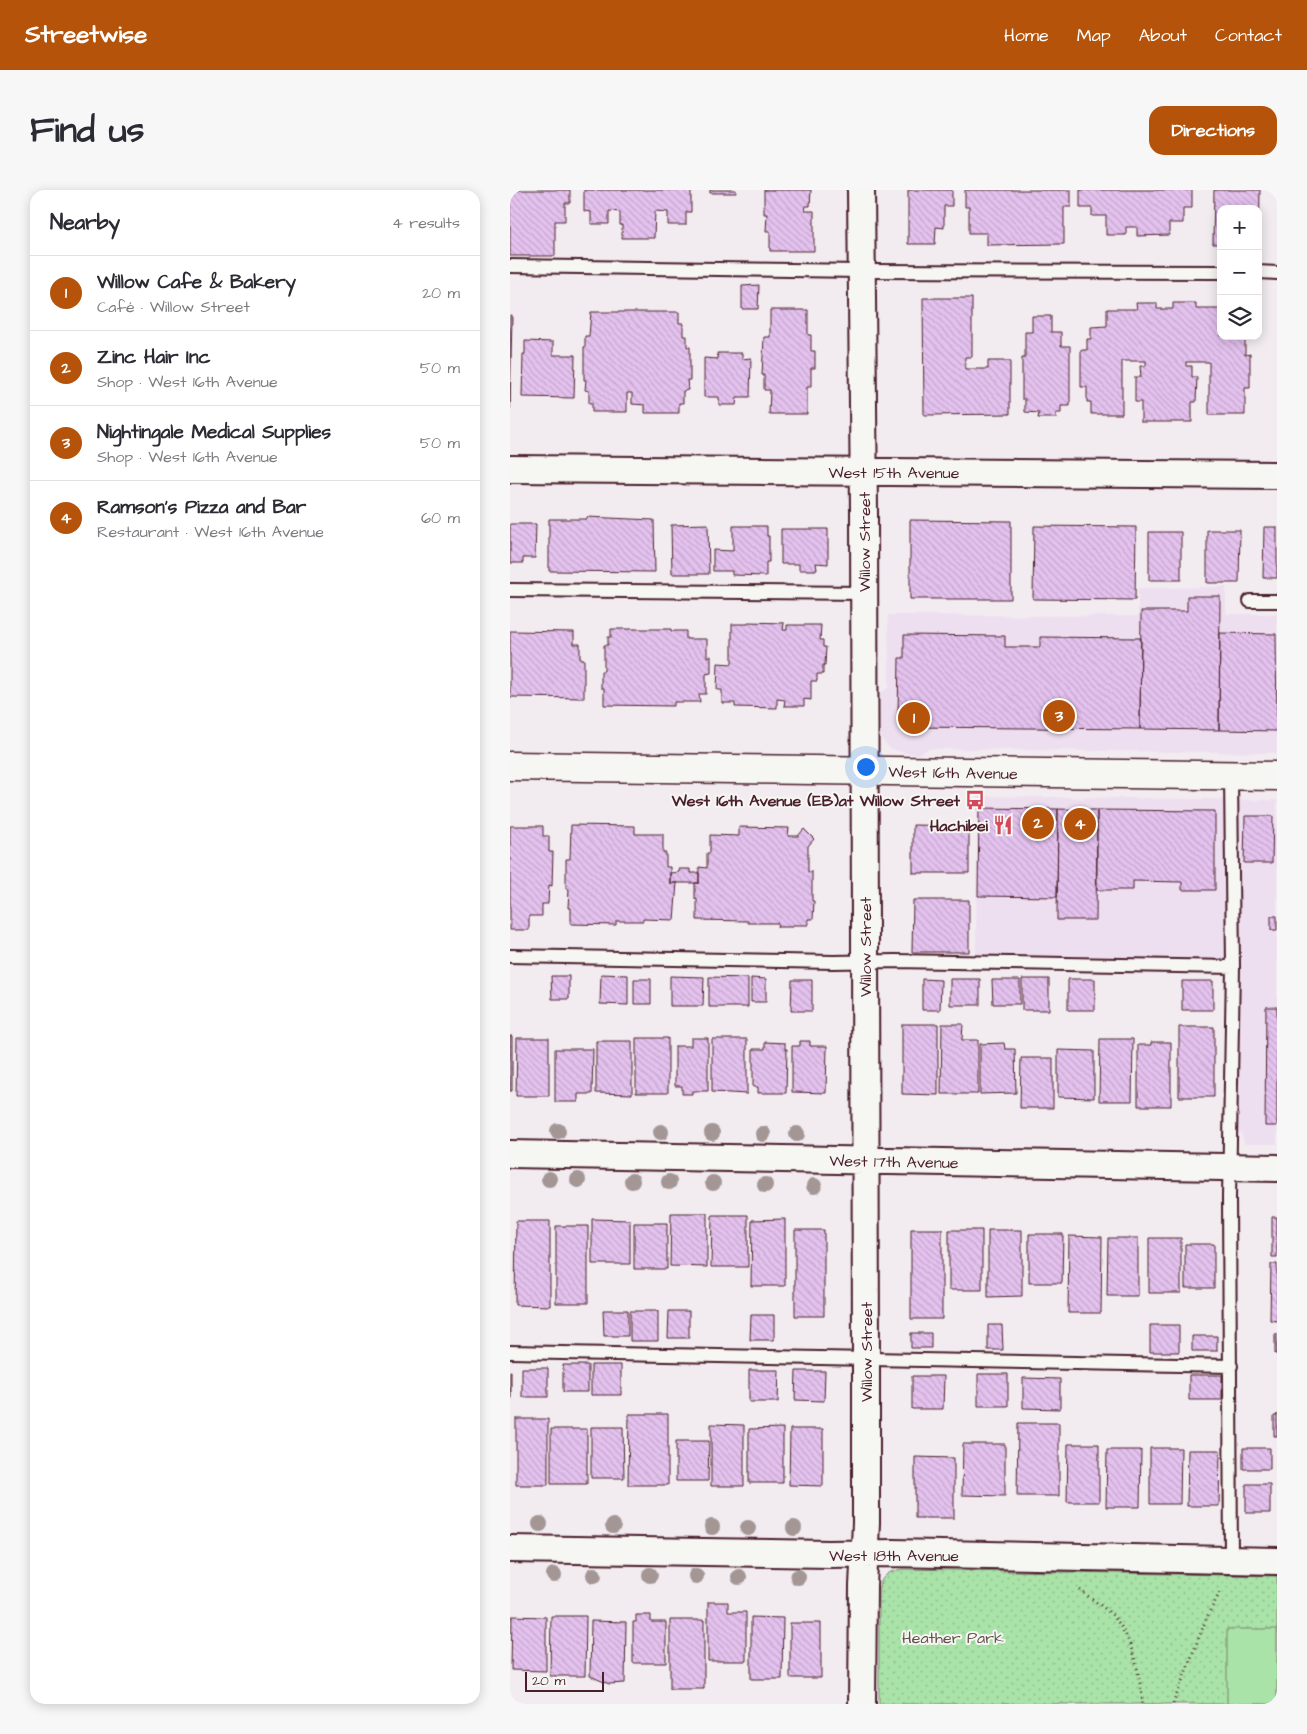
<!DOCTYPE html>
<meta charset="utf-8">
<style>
body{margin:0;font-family:"Architects Daughter",sans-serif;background:#f7f7f7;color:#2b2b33}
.controls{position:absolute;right:15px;top:15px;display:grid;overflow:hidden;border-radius:10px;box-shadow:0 2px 12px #0003}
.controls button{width:45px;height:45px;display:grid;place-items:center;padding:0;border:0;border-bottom:1px solid #e1e1e2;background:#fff;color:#2b2b33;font:25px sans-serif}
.scale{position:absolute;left:15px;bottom:12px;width:79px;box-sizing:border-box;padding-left:5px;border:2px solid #4a1f2b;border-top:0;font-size:14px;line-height:18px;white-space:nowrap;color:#4a1f2b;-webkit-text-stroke:4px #f6f6f2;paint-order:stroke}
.you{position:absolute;left:355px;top:576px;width:18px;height:18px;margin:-12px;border:4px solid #fff;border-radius:50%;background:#1a73e8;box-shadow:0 0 0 8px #1a73e833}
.badge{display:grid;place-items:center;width:32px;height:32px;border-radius:50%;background:#b45309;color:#fff;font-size:16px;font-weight:700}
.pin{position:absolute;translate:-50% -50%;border:2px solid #fff;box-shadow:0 1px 5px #0006}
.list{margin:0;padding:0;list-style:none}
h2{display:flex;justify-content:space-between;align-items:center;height:65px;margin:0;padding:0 20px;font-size:21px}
h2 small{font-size:16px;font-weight:400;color:#7c7c81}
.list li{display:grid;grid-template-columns:32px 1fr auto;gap:15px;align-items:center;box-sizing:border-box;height:75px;padding:0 20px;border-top:1px solid #e1e1e2}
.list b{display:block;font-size:19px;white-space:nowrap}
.list p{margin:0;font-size:16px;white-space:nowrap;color:#7c7c81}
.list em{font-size:16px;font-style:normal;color:#7c7c81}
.icon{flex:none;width:28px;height:28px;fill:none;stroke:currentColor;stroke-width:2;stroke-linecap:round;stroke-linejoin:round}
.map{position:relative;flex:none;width:767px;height:1514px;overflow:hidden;border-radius:15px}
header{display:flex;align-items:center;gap:30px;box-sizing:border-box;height:70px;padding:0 25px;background:#b45309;color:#fff}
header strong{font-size:24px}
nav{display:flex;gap:28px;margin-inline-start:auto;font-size:18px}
.intro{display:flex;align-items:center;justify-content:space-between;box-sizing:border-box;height:120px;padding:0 30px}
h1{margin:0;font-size:35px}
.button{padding:12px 22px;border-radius:15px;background:#b45309;color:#fff;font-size:18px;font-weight:700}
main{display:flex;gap:30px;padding:0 30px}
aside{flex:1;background:#fff;border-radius:15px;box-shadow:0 2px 12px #0003}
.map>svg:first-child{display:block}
</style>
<header>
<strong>Streetwise</strong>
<nav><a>Home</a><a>Map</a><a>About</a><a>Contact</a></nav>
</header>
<div class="intro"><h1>Find us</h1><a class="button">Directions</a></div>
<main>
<aside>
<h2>Nearby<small>4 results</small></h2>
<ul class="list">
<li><span class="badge">1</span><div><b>Willow Cafe &amp; Bakery</b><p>Café · Willow Street</p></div><em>20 m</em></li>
<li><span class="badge">2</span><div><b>Zinc Hair Inc</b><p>Shop · West 16th Avenue</p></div><em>50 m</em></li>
<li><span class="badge">3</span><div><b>Nightingale Medical Supplies</b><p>Shop · West 16th Avenue</p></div><em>50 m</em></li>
<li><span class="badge">4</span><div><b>Ramson's Pizza and Bar</b><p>Restaurant · West 16th Avenue</p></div><em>60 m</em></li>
</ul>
</aside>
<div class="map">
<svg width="767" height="1514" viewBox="0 0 767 1514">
<defs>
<pattern id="park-dots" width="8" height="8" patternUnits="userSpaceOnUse" patternTransform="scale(1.25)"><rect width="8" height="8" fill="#a9e3a8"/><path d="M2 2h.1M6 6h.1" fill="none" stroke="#93c291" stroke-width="1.8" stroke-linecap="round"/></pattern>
<pattern id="building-back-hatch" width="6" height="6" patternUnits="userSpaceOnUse" patternTransform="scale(1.25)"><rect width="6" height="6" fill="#e3c2ee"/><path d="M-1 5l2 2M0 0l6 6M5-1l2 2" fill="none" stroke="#c4a6cc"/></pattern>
</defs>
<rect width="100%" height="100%" fill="#f2ecf1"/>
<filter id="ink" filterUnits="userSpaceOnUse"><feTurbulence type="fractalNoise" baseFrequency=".02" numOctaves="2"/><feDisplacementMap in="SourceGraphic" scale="10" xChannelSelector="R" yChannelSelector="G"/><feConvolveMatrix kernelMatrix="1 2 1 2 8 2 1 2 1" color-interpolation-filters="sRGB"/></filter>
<g filter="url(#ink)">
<!-- built -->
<path fill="#eedff0" d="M716,397V424H767V563L418,559L408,564L395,563L379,558L372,549L369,540V507L372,502L379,497L378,425L628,426V398Z
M467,606L767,610V954H735L731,943L721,940L723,777L466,772Z"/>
<!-- park -->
<path fill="url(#park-dots)" stroke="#7a816a" d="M394,1379L767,1386V1514H369V1397C373,1383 381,1381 394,1379Z"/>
<!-- pitch -->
<path fill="#a9e3a8" stroke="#7a816a" d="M717,1439H767V1514H717Z"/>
<!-- building -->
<path fill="url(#building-back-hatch)" stroke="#4a1f2b" d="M0,0H60V13H55V31H45V66H0Z
M74,0H181V22H176V35H158V22L145,21L144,48H112V35H110V22L99,21V34H81V22L74,21Z
M200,0H226V3H200Z
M254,0H301L300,16H296L295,21H304V61H260V41H256L257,24H254Z
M398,0H442V16H434V38L426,37L425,54H398Z
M455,0H561V17H554V54L477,55V43H459V17H455Z
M570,0H682V18H673V33H659V45L627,46V37H616V45H596V26H582V18H570Z
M704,0H750L749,55L748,19H711V54H703Z
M249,95L248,119H232V96Z
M413,108H462V167H455V179H478V171H500V224L414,225Z
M626,113H647V119H663V113H686V119H711V146H735V165L740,164V198H735V225H699V172H676V176H682V187H687L686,212H682V232H631V212H625V187H631L630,176H636V171H612V224H581V212H577V197H571V160H577V149H581V137L597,136V119H627Z
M260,120H298V145H301V161H305V178H301V197H297V224H259L260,200H254V185H252L254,147H260Z
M81,122H169V133H173V146H177V157H180V190H177L178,200L173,201V213H169V223H135V215L122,214V203H117V222H82V213H79V201L75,200L76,190H74V157H75V146H79Z
M0,125H2L0,219Z
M522,126H541V142H551V156H560V216H551V223H546V228H528L529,223L515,222V209H512V168H515V142H522Z
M15,151L43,152V165H65L64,208L12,207L13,164H15Z
M207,163H232V169L241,168L240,207H227L226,215H209V207H194V168L208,169Z
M77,327L144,330L145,382L39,381V329H77Z
M400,330L501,331V409H400Z
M0,334H26L25,368H13V373H0Z
M198,334L199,384H162L161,335Z
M223,336H257V346H259V372H256V386L222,385V381H203V360L223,361Z
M524,336L626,337L625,410L523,409Z
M754,337H767V388H753Z
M271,339H318V374L306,373L307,380H289V374H271Z
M697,340H730L729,393H697Z
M639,342H671V390H639Z
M677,406H710L709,540L630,539L631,421H677Z
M238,432L274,433L273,440H277V435H311L310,450H313V457H316L315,475H313V484H307V491H301V510L294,509V516H274L275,510L267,509V518L225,517V513H212V500H207L208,473L222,474V434H238Z
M101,439H161V441H176V449H197V467L201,466V483L196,484V504H189L190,512H164V516L94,515V498H91V481H94V455H98V447H101Z
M0,441L64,442V454H70V469H74V508L0,507Z
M710,443L766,444L767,541L709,540Z
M394,445L495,446V457H530V447L631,448L630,539L398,537L388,525L389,468H394Z
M469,618L548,619L547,707L468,706Z
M548,619L587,620L586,730H547Z
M587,620L705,621V700H672V692L623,691V700H587Z
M735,626H763L762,673H734Z
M61,635L125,636V644H153V662L156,663V677H160V693H167L164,730L133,729V731H106V735L61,734V718H58L59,699H56V669H60Z
M403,635L459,636V683H403Z
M0,636H33V646H39V662H43L42,696L39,695L38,714H32V726H19V740H0Z
M229,637L279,638L278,646H288L294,639L304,649L298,656V682H302V711H304L303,729H298V735H283V737H267L268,733H238V731L187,730V709H185V693H189V677L197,678V663H200V645L229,646Z
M169,679H180V683H189V693H160V683L169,682Z
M403,710H459V762H402Z
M761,726H767V740H761Z
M91,784L118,785V815L90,814Z
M41,786H59V809H42Z
M160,786L194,787L193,816H160Z
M199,787L238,788V817H199Z
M241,788L256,789V812H241Z
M124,789H141V814H124Z
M412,789L431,790L430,820H412Z
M440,789H470V815H440Z
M512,789H539V820H512Z
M558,789H585V820H558Z
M282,790H302V821H281Z
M482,790H510V814H483Z
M672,791H703V820H672Z
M756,817H767V936H755Z
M392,834H428V905L392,904Z
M432,834H453L452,850H468V904H431Z
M669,837H704V907H669Z
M0,846H2V901H0Z
M7,848H39V906H6Z
M126,848H158V903H126Z
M181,848H198V901H182V904H172V896H165V856H181Z
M202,849H237V904L202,902Z
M590,849H623L622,911H589Z
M86,851H122V904L86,903Z
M290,851H300V856H317L316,903L282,902V856H290Z
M255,852L275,853V859H277L276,903H248V897H243V859H255Z
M641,852H661V916H628V855H641Z
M494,853L495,859H505L506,903L470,904V854Z
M45,859H83L82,904H68V912H45Z
M548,860L584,861V908L548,907Z
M511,868H543V918H510Z
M161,1023H197V1077L160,1076Z
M202,1025H238V1077H201Z
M762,1027H767V1067H762Z
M82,1029L120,1030V1074H82Z
M275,1029V1096H241L242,1030Z
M6,1031H40V1116L5,1115Z
M124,1033H157V1079H124Z
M46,1036H78V1113H46Z
M401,1039H432V1129H401Z
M285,1040H314V1126H285Z
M439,1040H472V1100H439Z
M478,1040H512V1106L478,1107Z
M519,1044H553L552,1093H519Z
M559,1046L592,1047L591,1123H558Z
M598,1048H628V1106H597Z
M639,1048H671V1103H639Z
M675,1054H704V1098H675Z
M761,1074H767V1131L760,1130Z
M93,1120H118V1146H94Z
M120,1121H148V1151H120Z
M159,1121H179V1148H158Z
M241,1125H264V1150H240Z
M478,1135H492L493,1160H478Z
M640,1135H669V1162H640Z
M401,1143H421V1158H401Z
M765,1144H767V1164H765Z
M682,1146H707V1161H682Z
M53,1175H78V1202H53Z
M81,1175H111V1205H81Z
M12,1178H38V1207H12Z
M239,1180H269L268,1212H239Z
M0,1181H1V1210H0Z
M286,1181H315L314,1211L285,1210Z
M468,1184H498V1216H468Z
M679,1185H712V1210H679Z
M402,1186H434L433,1219H402Z
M513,1188L550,1189V1219L513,1218Z
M119,1224H158V1295H118Z
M767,1224V1246H764V1226H767Z
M6,1229H38V1295H6Z
M508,1233H549V1306H507Z
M201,1234L234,1235V1296H201Z
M81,1237H113L114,1288H81Z
M273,1238V1293H239V1239Z
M41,1239H77V1294H41Z
M280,1239H313V1296L279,1295Z
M166,1251H199L198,1291H166Z
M453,1254H495V1306L452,1305Z
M558,1254H589V1312H557Z
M640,1258H671L670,1314H640Z
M733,1258H760V1279H733Z
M597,1260H631L630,1317H596Z
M678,1260H710L709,1316H677Z
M405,1267L444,1268V1328H405Z
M736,1294H760V1323H736Z
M198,1412H218V1422H236V1471H198Z
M126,1425H141V1432H156V1473H123V1432H126Z
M2,1426L36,1427V1481L1,1480Z
M41,1426H76L75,1486H40Z
M241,1427L273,1428L272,1489H241Z
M160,1430H194V1499H160Z
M81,1431L116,1432L115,1493L99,1494L80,1486Z
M280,1433H311V1488H280Z"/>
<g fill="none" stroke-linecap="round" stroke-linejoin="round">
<defs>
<path id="lane" d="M0,76L350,81L711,82
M748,82L767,83
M0,400L354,403
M740,411H767
M0,766L323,772L385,771L723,777
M0,1162L721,1176
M721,1370L719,1008L723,777L721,586"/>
<path id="street" d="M351,0L354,321L356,1169V1333L353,1396L352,1514
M0,279L767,285
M0,964L767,978
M0,1359L319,1364L383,1363L767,1371"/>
<path id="secondary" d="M0,576L767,586"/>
</defs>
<!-- lane casing -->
<use href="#lane" stroke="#4a1f2b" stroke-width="16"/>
<!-- street casing -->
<use href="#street" stroke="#4a1f2b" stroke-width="30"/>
<!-- secondary casing -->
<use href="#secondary" stroke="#4a1f2b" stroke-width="31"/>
<!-- path -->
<path stroke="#4a1f2b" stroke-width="3" stroke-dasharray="1 4" stroke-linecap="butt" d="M570,1400C581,1409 595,1417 604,1427C624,1451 629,1484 633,1514
M663,1514L697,1427L710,1402"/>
<!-- lane -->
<use href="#lane" stroke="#f6f6f2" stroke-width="12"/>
<!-- street -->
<use href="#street" stroke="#f6f6f2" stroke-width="26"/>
<!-- secondary -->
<use href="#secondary" stroke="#f6f6f2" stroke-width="28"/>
</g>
<!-- trees -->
<g fill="#a39695">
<circle cx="48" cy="941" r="8"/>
<circle cx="151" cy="942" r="8"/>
<circle cx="202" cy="943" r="8"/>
<circle cx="253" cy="944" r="8"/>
<circle cx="287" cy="944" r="8"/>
<circle cx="39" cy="989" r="8"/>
<circle cx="68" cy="990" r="8"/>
<circle cx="122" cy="991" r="8"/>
<circle cx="159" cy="992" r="8"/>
<circle cx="203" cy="993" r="8"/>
<circle cx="255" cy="995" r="8"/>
<circle cx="304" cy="996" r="8"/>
<circle cx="30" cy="1334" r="8"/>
<circle cx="103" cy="1336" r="8"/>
<circle cx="202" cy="1337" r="8"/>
<circle cx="238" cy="1338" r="8"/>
<circle cx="284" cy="1338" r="8"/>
<circle cx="44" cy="1385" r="8"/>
<circle cx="84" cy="1385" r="8"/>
<circle cx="140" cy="1385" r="8"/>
<circle cx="186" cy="1386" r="8"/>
<circle cx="229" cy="1387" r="8"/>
<circle cx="288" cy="1387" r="8"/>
</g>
</g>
<!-- icons -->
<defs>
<symbol id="bus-bare" viewBox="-9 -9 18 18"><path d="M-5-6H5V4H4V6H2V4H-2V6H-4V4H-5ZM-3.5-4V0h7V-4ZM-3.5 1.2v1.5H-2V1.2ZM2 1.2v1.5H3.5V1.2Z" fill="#d1495b" stroke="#f6f6f2" stroke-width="2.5" paint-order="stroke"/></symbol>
<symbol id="restaurant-bare" viewBox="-9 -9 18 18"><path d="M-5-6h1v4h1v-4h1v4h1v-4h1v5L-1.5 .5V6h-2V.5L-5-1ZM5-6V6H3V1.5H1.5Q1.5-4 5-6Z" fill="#d1495b" stroke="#f6f6f2" stroke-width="2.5" paint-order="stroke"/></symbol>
</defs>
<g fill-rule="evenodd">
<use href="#bus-bare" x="451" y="596" width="28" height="28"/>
<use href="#restaurant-bare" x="479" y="621" width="28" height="28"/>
</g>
<g text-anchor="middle" stroke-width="4" stroke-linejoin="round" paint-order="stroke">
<!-- street labels -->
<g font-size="16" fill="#4a1f2b" stroke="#f6f6f2">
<text x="384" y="288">West 15th Avenue</text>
<text transform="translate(354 352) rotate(-90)" y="6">Willow Street</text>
<text transform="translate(443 582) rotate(1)" y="6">West 16th Avenue</text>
<text transform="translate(355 757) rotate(-90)" y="6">Willow Street</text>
<text transform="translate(384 971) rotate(1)" y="6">West 17th Avenue</text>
<text transform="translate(356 1162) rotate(-90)" y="6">Willow Street</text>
<text x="384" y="1371">West 18th Avenue</text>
</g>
<!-- poi labels -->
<g font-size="16" font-weight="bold" fill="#4a1f2b" stroke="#f6f6f2" text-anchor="end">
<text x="450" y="616">West 16th Avenue (EB)at Willow Street</text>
<text x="478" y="641">Hachibei</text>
</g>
<!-- park labels -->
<g font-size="16" fill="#62504a" stroke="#f6f6f2">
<text x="443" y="1453">Heather Park</text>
</g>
</g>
</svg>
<div class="controls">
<button>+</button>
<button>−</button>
<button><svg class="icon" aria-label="layers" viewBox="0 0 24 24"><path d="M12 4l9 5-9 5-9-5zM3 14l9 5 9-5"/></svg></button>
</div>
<div class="scale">20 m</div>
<div class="you"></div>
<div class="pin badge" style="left:404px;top:528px">1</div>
<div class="pin badge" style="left:528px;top:633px">2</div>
<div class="pin badge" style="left:549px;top:526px">3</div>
<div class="pin badge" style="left:570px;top:634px">4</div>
</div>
</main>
